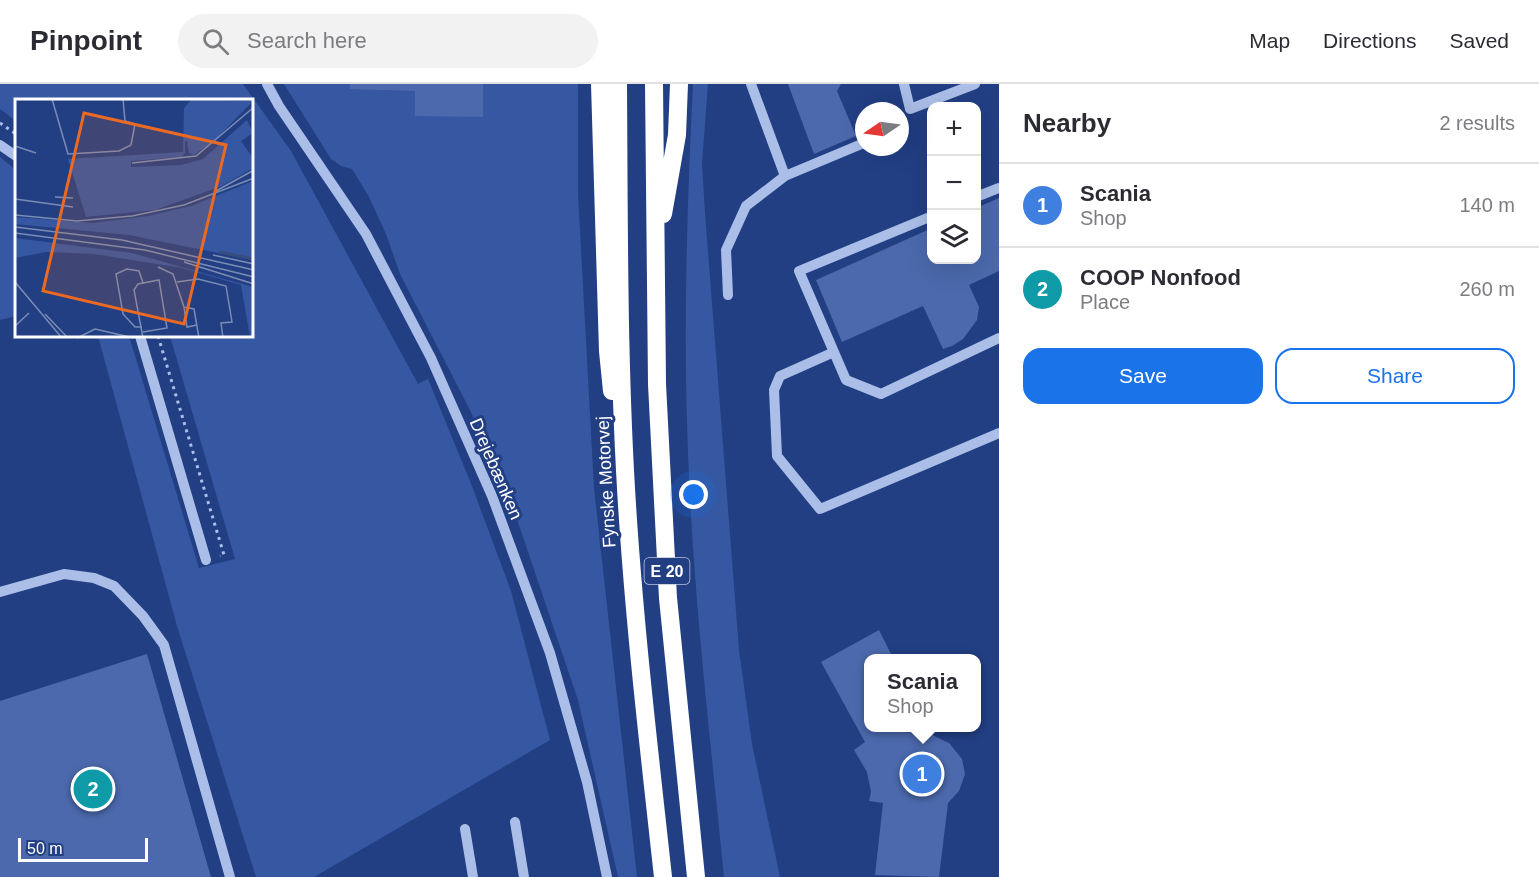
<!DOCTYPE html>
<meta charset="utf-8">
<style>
body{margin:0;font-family:Helvetica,sans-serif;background:#f2f2f3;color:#2b2b33}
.controls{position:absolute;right:18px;top:18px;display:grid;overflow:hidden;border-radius:12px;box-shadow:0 6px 24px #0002}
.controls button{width:54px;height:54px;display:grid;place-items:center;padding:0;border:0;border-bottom:2px solid #e1e1e2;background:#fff;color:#2b2b33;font:30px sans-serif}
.compass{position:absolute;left:855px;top:18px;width:54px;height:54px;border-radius:50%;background:#fff;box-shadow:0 6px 24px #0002;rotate:257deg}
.scale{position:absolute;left:18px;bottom:15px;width:130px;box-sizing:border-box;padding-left:6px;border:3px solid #fff;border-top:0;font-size:16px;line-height:21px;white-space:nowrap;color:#fff;-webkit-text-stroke:4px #223f84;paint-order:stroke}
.you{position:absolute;left:694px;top:411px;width:21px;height:21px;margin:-15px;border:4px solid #fff;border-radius:50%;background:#1a73e8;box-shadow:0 0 0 9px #1a73e833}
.badge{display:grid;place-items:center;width:39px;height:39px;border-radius:50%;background:#1a73e8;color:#fff;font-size:20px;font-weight:700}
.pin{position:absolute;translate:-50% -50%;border:3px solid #fff;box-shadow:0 2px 6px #0006}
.popup{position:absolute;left:864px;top:570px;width:117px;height:78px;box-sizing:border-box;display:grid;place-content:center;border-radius:12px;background:#fff;filter:drop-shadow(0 2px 4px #0005);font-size:20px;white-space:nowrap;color:#7c7c81}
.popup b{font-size:22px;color:#2b2b33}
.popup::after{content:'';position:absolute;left:50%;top:100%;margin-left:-12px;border:12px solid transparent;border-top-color:#fff}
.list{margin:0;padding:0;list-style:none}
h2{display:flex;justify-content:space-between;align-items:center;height:78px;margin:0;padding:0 24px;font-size:26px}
h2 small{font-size:20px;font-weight:400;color:#7c7c81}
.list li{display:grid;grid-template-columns:39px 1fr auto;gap:18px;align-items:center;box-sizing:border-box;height:84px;padding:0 24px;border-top:2px solid #e1e1e2}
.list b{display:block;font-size:22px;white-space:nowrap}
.list p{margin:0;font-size:20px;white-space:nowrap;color:#7c7c81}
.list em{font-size:20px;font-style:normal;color:#7c7c81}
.actions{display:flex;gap:12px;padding:18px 24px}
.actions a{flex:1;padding:14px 0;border:2px solid #1a73e8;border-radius:18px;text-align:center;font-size:21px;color:#1a73e8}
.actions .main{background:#1a73e8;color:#fff}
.icon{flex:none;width:33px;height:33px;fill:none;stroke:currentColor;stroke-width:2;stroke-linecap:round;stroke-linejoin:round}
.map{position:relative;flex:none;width:999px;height:793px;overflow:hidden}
header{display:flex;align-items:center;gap:36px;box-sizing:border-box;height:84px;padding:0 30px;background:#fff;border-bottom:2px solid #e1e1e2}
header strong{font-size:28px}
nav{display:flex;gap:33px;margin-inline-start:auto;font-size:21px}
.search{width:420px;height:54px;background:#f2f2f3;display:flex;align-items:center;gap:15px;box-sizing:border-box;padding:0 21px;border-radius:33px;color:#7c7c81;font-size:22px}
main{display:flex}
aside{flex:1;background:#fff}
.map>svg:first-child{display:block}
</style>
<header>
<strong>Pinpoint</strong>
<div class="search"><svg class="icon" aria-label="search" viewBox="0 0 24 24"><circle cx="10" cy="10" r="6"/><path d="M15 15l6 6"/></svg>Search here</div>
<nav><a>Map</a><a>Directions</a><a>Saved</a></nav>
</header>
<main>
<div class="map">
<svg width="999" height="793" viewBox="0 0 999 793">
<rect width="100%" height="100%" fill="#223f84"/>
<!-- green -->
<path fill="#3657a1" d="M0,0H243L291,67L418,300L428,295L472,402L511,507L550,656L314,793H256L177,542L98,252H129L199,484L235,475L170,252H252V16H16V37L0,25Z
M284,0H578V110L594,404L637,793H618L578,616L518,438L471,328L400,190L386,150L368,111L352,85L341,82L331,75Z
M693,0H708L702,80L705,129L739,566L752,660L780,793H724C710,651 693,510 688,368C683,245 687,123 693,0Z
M0,73L16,86V232L0,236Z"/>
<!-- building -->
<path fill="#4b69ac" d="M350,0H483V33L415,32V7L350,5Z
M788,0H841L837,7L856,52L814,70Z
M999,114V187L969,201L979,223L977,236L963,255L952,262L943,265L923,222L842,258L816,196L932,144V176H976V124Z
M879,546L893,574H868V644H929L934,652L949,659L962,675L965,690L959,707L948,719L939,793L875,791L883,719L869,717L871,708L867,688L854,666L865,658L821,578Z
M147,570L211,793H0V617Z"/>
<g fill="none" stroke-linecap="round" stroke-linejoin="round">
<!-- path -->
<path stroke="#aabee8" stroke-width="3" stroke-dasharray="3 4.5" stroke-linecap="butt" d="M0,39L16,50
M158,252L224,471L220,472"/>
<!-- minor -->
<path stroke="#aabee8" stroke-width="10" d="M267,0L279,22L366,150L431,274L492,412L550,569L587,698L607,793
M751,0L785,92
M904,0L910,25L975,0
M0,61L16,72
M976,113L999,104
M932,132L799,187L846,296L881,310L999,254
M728,211L726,166L746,122L785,92L864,59
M140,252L206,476
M834,268L780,292L774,306L777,372L820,425L999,349
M0,508L64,490L94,494L114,502L143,532L164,561L230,793
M515,738L524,793
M465,745L473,793"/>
<!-- highway -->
<path stroke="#fff" stroke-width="18" d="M600,0L608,267L612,307
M618,0C619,145 618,291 628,436C636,555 650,674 663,793
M654,0L657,300L668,514L696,793
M663,130L677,51L679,0"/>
</g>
<g text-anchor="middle" stroke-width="6" stroke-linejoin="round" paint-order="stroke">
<!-- shield labels -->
<rect fill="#223f84" stroke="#bdc5da" stroke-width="1.5" x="644.5" y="474" width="45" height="26" rx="4.5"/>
<g font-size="16" font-weight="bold" fill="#fff">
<text x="667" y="493">E 20</text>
</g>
<!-- street labels -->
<g font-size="18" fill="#fff" stroke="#223f84">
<text transform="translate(496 385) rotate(67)" y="6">Drejebænken</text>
<text transform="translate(606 398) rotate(-93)" y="6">Fynske Motorvej</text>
</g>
</g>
<!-- overview -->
<g transform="translate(15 15)">
<rect width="238" height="238" fill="#223f84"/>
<path d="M177,0L238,2L200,41L179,56L174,54L172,42H170V54L167,58L116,62V68L166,66L188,60L232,21L238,34L226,42L238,59V69L207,87L140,111L71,118L53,60L168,53L169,9ZM238,82V161L114,136L0,125V118L77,124L133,117L176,107ZM0,139L117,154L238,188V238H235L226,186L167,169L79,155L31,153L0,159Z" fill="#3657a1"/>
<path fill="none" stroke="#374d7f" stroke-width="3" d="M204,153L239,160"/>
<path fill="none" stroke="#7a8cb5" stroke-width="1.5" d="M37,0L53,55L104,52L116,46L120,25L110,22L108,0M0,47L21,54M117,64L181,57L239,8M201,92L239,71M40,98L58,99M0,100L58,108M0,116L62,122L117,117L169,106L239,79M0,128L107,141L239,171M0,134L130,151L239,178M198,156L239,165M169,163L239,185M143,168L158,175L169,208M0,183L47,239M162,183L183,180L211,187L217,223L206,224L208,239M30,215L53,239M182,226L172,228L169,208L179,210L184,239M0,227L14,214M127,228H120L108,215L101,175L112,170L124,172L128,184M128,233L152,229L144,181L123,185L119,191L128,239M62,239L80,230L119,239"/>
<path fill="#ea6a24" fill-opacity="0.15" stroke="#ea6a24" stroke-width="3" d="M69,14L211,46L169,225L28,192Z"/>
<rect width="238" height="238" fill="none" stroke="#fff" stroke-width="3"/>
</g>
</svg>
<div class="controls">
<button>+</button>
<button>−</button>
<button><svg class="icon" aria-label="layers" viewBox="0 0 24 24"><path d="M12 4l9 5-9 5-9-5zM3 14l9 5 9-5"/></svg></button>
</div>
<svg class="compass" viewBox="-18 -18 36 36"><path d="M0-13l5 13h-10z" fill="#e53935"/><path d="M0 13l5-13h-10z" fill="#7c7c81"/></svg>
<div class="scale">50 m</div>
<div class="you"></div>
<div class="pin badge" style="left:922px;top:690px;background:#3f7fe0">1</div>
<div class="popup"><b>Scania</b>Shop</div>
<div class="pin badge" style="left:93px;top:705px;background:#0f9aa8">2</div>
</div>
<aside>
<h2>Nearby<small>2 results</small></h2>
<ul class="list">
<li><span class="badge" style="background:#3f7fe0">1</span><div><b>Scania</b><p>Shop</p></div><em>140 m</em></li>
<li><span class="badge" style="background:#0f9aa8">2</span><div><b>COOP Nonfood</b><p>Place</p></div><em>260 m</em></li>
</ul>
<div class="actions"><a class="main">Save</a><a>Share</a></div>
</aside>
</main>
